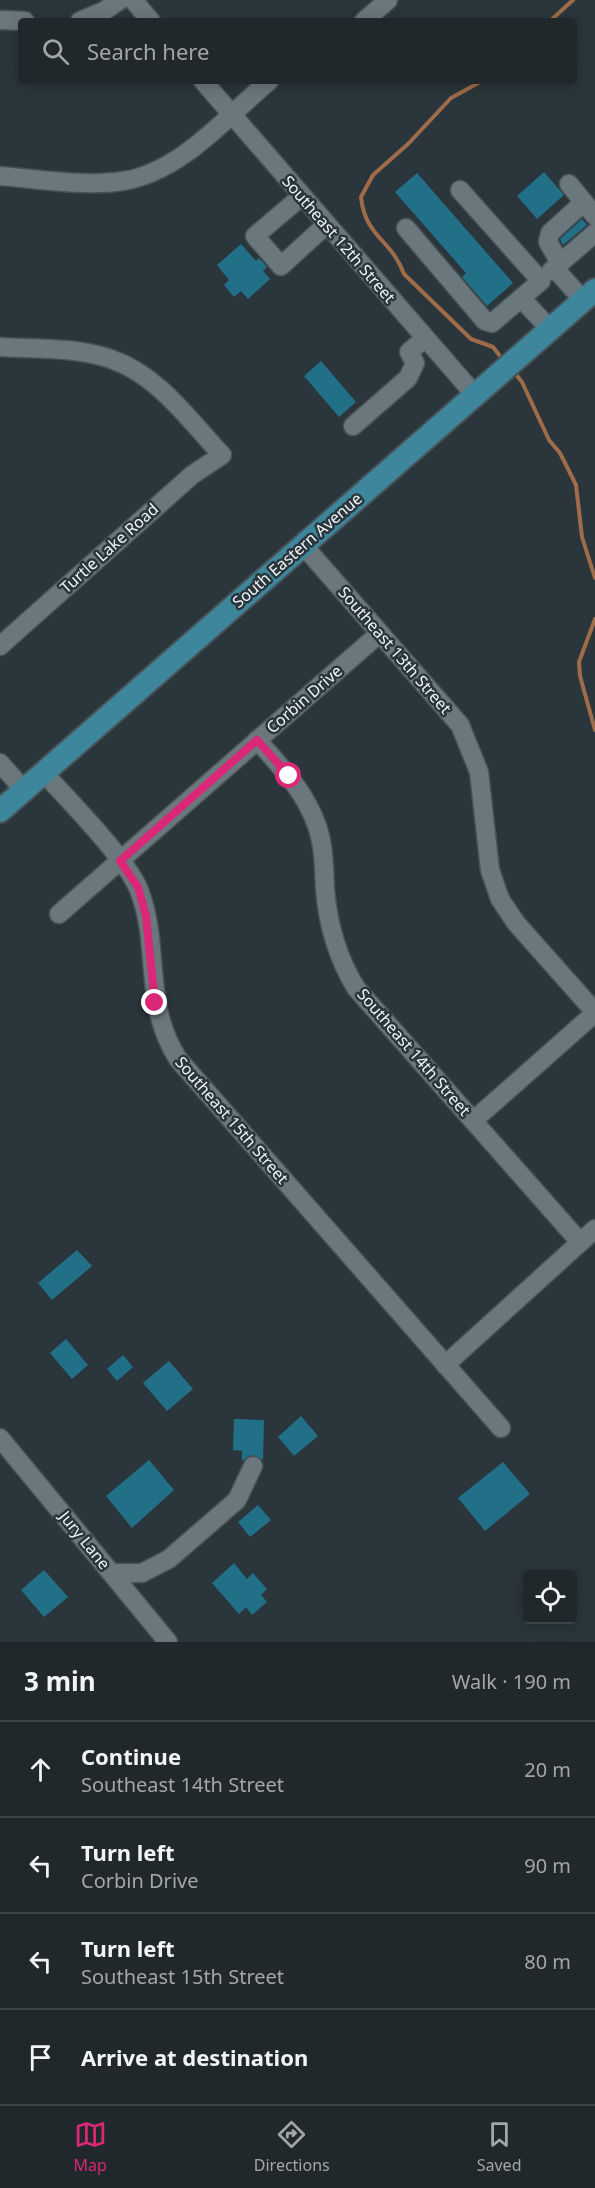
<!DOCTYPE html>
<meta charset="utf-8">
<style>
body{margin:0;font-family:"Noto Sans",sans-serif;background:#2d3438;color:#f1f3f6}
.controls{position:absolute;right:18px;bottom:18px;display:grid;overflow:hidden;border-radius:6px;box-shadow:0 3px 15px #0003}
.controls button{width:54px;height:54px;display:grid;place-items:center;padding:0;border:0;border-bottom:2px solid #3d4448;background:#20282c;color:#f1f3f6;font:30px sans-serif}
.stop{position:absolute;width:18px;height:18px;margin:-14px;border:4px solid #db2777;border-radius:50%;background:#fff}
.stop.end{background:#db2777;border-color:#fff;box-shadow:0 2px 6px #0008}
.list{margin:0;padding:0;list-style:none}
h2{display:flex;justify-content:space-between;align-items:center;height:78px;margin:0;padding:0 24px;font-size:26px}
h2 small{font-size:20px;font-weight:400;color:#a2a6a9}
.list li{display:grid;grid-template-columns:39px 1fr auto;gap:18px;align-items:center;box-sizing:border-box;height:96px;padding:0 24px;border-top:2px solid #3d4448}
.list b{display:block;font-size:22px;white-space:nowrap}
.list p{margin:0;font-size:20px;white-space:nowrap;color:#a2a6a9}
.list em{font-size:20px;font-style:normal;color:#a2a6a9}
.icon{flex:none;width:33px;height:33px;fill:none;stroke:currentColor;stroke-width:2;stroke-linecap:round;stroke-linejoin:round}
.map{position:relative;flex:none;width:595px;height:1642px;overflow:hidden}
.search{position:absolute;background:#20282c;box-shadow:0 3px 15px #0003;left:18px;right:18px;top:18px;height:66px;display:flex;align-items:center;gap:15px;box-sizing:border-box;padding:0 21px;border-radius:6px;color:#a2a6a9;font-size:22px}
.sheet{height:462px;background:#20282c}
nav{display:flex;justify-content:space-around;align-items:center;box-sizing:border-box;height:84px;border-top:2px solid #3d4448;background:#20282c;font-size:16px;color:#a2a6a9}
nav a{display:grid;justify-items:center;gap:3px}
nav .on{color:#db2777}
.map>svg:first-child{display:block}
</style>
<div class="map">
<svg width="595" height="1642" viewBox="0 0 595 1642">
<rect width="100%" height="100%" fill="#2a363b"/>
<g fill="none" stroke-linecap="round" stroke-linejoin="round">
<!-- stream -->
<path stroke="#9f6b49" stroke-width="4" d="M550,21L573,0
M482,81L451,98L408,144L373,175L361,197C365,237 392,240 404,274L471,339L493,347L503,360
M514,372L522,382L549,440L560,453L576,485L582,537L595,578
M595,619L579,662L580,676L595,730"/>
</g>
<!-- building -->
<path fill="#217088" d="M544,172L564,195L537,219L517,196Z
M417,173L513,283L487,306L462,277L466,273L395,192Z
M582,219L587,225L563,245L560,239Z
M241,244L256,261L259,258L267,267L263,271L270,279L248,299L241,291L234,297L224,285L229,280L217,265Z
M321,361L356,402L339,417L304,376Z
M77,1250L92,1266L52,1300L38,1283Z
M66,1339L88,1365L72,1379L50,1353Z
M123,1355L133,1367L117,1381L107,1369Z
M169,1361L193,1389L167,1411L143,1383Z
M301,1416L318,1436L294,1456L278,1437Z
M234,1419L264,1420L263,1460L253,1455L242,1461V1451L233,1450Z
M149,1460L174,1490L132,1528L106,1496Z
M503,1462L530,1494L485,1531L458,1498Z
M258,1505L271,1520L250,1537L238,1522Z
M234,1563L247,1579L253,1573L267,1589L261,1595L267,1602L252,1615L246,1607L239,1614L212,1583Z
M44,1570L68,1597L44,1617L21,1590Z"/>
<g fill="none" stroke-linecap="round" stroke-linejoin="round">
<defs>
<path id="minor" d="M133,0L151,21
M0,20L25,21
M80,21L104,11L120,0
M364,21L388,0
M203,81L475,395
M0,176C40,179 84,187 123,181C181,172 226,117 269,81
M569,184L595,216
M302,196L255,236L281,266L326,225
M406,228L485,321L492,323L541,281L460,190
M560,263L548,242L550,233L584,202
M555,269L583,300
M551,271L595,233
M521,298L550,329
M0,347C36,349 76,347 111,359C158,375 189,420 222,455L192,475L0,646
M353,426L408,378L415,363L409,352L425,338
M303,545L460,725L479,772L490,870L500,899L516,923L595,1012
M257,740C281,767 305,791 317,826C324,846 324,867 325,889C328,926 337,957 356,988L580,1242
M0,763L24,790
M44,773C69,801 126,858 139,890C161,947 142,1002 178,1059L501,1428
M59,914L380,633
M474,1120L595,1013
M445,1365L595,1229
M0,1438L168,1642
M112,1573H142L169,1559L237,1500L253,1466"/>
<path id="major" d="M0,811L595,290"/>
</defs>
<!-- minor casing -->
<use href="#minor" stroke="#475256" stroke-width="21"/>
<!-- major casing -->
<use href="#major" stroke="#475256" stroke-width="26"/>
<!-- minor -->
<use href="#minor" stroke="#6a787d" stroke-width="18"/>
<!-- major -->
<use href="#major" stroke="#3d869c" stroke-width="22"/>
</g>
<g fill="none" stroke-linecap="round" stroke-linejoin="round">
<!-- route -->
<path stroke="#db2777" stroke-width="8" d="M155,1003L146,916L138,887L120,861L257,740L289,776"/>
</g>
<g text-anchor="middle" stroke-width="5" stroke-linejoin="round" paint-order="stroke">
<!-- street labels -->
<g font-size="16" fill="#eef6f9" stroke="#2a363b">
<text transform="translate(339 239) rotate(49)" y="6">Southeast 12th Street</text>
<text transform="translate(109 548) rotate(-42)" y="6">Turtle Lake Road</text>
<text transform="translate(297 550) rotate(-41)" y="6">South Eastern Avenue</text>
<text transform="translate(395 650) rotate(49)" y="6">Southeast 13th Street</text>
<text transform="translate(304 699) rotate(-41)" y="6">Corbin Drive</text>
<text transform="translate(414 1052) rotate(49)" y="6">Southeast 14th Street</text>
<text transform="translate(232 1120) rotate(49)" y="6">Southeast 15th Street</text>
<text transform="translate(85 1540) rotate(51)" y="6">Jury Lane</text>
</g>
</g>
</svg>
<div class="controls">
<button><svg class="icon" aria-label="locate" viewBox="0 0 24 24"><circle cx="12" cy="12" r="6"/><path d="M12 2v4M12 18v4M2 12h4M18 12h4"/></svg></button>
</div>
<div class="stop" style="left:289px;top:776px"></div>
<div class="stop end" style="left:155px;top:1003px"></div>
<div class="search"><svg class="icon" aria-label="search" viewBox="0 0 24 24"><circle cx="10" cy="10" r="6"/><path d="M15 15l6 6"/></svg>Search here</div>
</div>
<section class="sheet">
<h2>3 min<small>Walk · 190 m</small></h2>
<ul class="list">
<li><svg class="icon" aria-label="ahead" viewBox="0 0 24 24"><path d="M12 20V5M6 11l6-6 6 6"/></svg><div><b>Continue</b><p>Southeast 14th Street</p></div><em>20 m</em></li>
<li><svg class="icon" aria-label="left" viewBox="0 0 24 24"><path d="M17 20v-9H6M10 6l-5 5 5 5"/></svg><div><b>Turn left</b><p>Corbin Drive</p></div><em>90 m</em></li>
<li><svg class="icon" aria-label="left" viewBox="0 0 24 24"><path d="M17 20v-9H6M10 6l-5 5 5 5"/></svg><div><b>Turn left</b><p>Southeast 15th Street</p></div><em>80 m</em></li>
<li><svg class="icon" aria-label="arrive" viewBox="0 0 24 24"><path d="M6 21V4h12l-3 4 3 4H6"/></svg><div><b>Arrive at destination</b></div></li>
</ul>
</section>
<nav>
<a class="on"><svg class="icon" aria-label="map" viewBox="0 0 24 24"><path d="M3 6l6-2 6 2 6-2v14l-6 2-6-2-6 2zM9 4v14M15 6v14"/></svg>Map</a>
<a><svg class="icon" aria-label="directions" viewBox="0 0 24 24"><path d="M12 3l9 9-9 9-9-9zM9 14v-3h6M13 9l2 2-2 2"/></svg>Directions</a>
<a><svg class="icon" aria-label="saved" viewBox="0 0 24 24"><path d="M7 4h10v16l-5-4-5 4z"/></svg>Saved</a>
</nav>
